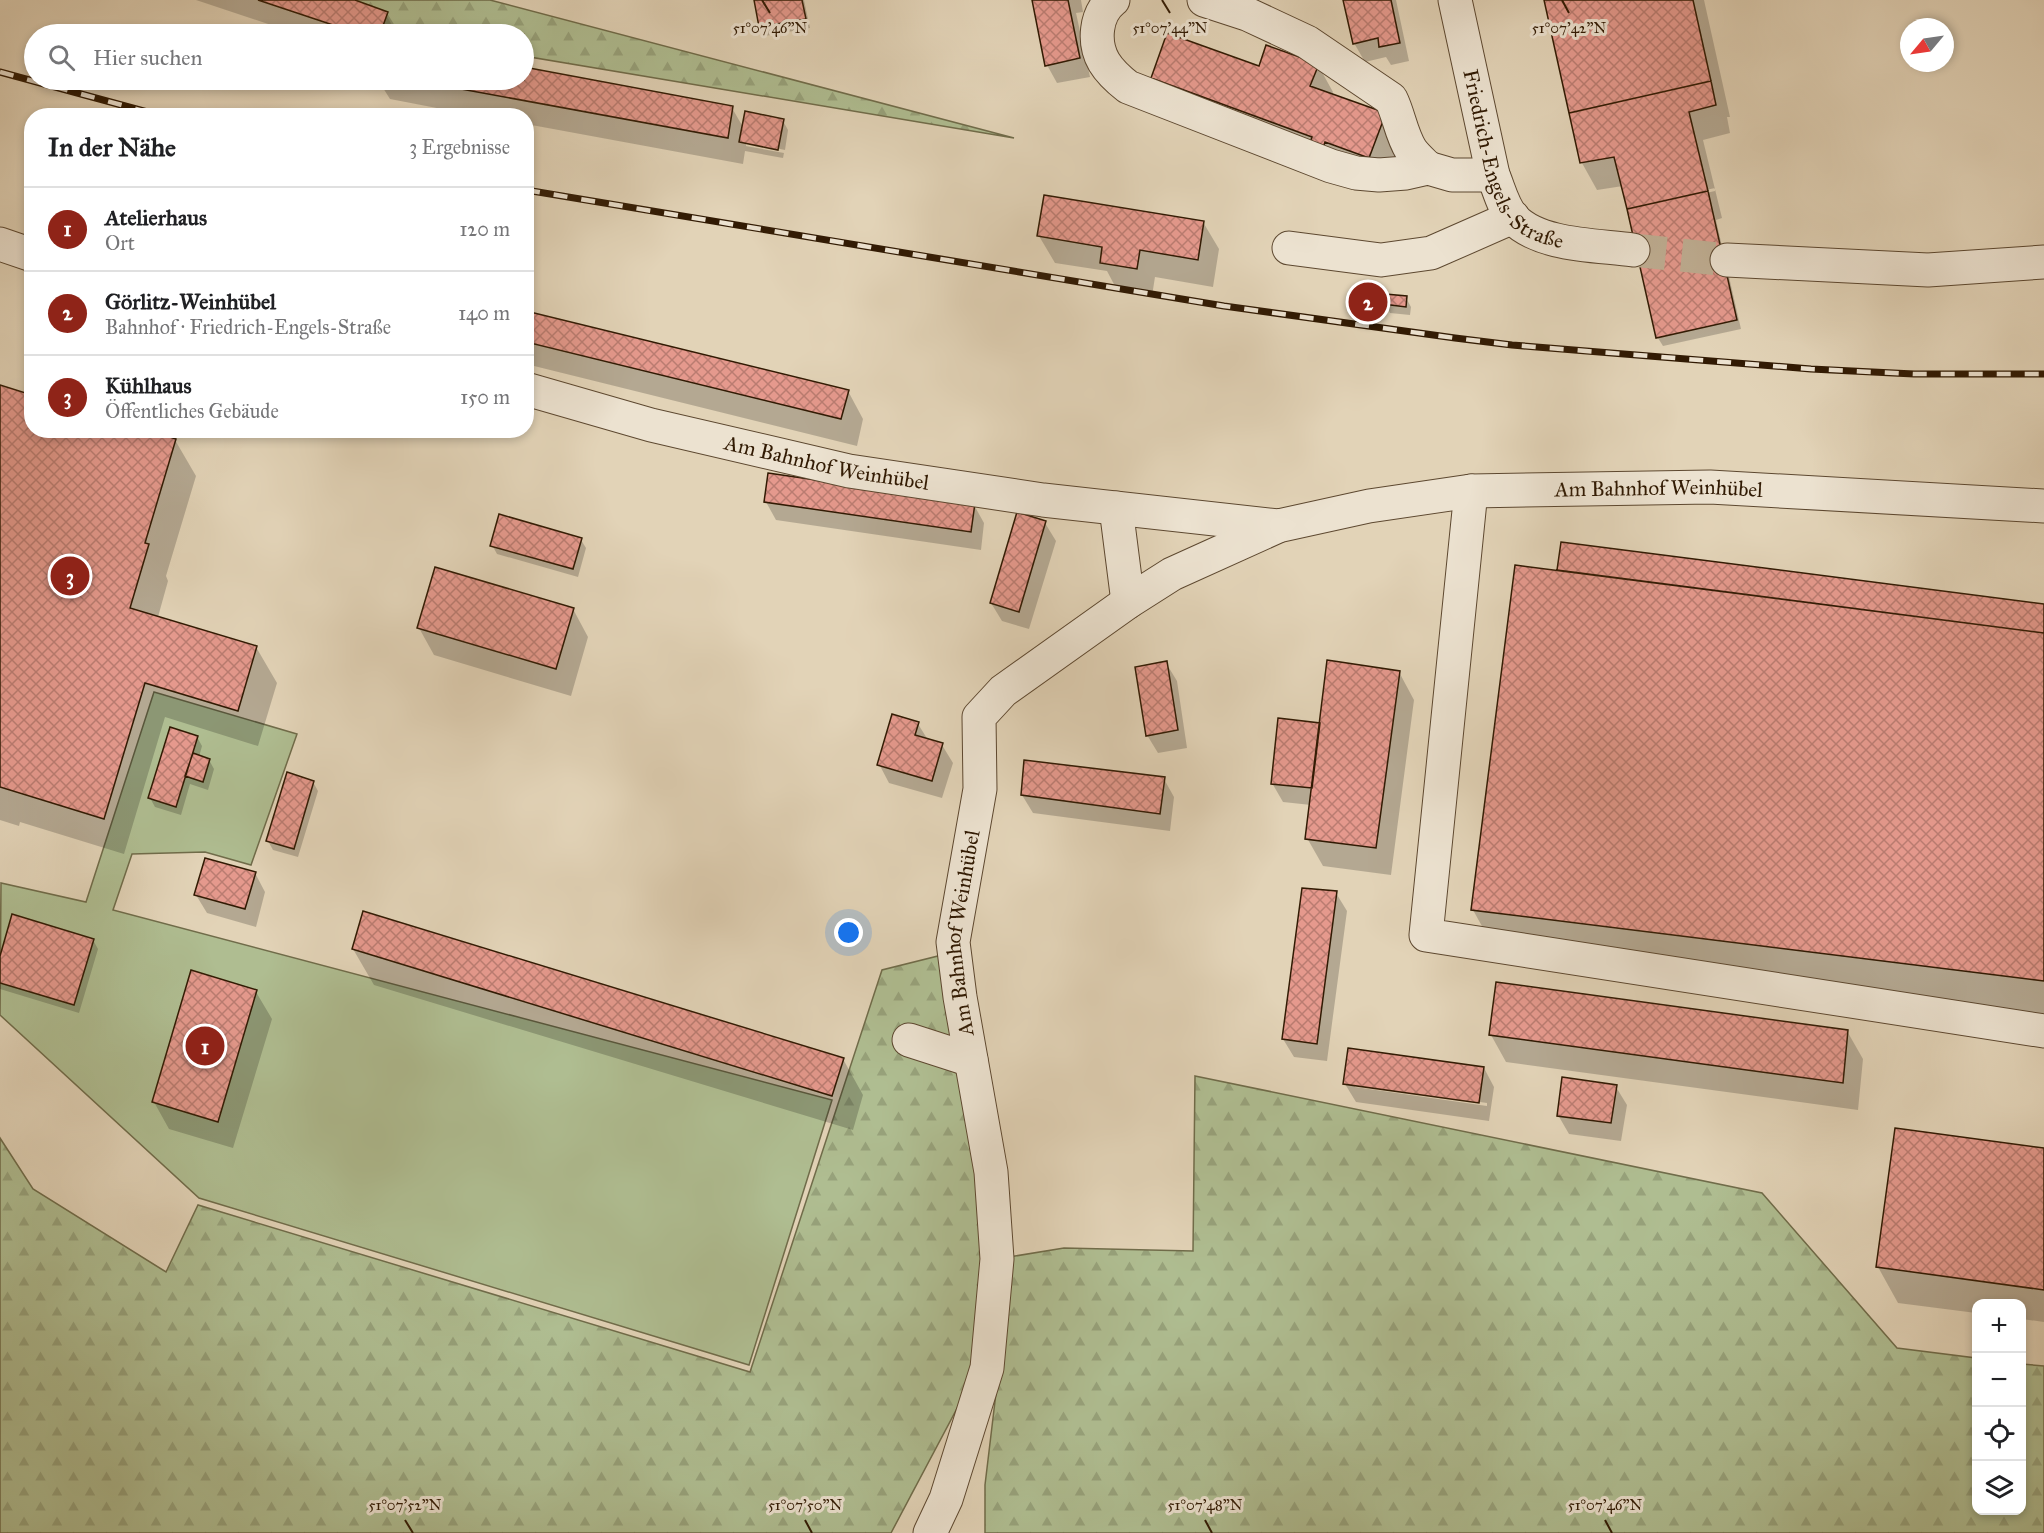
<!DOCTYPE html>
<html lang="de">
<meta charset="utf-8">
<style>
body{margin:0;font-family:"IM FELL Great Primer",serif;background:#f2f2f2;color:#202124}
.controls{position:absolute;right:18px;bottom:18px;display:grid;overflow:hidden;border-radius:12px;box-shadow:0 3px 9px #0003}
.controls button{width:54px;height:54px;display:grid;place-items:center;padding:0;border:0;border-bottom:2px solid #e0e0e0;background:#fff;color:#202124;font:30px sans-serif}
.compass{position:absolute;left:1900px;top:18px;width:54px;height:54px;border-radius:50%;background:#fff;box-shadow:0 3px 9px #0003;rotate:241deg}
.you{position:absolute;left:849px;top:933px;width:21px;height:21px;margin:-15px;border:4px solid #fff;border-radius:50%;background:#1a73e8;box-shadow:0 0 0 9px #1a73e833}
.badge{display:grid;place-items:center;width:39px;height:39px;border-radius:50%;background:#8f2418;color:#fff;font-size:20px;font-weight:700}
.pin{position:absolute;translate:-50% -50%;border:3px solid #fff;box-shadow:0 2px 6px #0006}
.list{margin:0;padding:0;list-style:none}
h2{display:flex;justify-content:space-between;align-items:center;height:78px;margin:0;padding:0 24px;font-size:26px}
h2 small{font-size:20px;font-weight:400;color:#757577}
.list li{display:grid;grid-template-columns:39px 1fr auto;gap:18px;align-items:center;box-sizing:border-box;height:84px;padding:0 24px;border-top:2px solid #e0e0e0}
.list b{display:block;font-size:22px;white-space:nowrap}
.list p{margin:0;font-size:20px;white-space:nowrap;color:#757577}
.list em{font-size:20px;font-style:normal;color:#757577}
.icon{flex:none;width:33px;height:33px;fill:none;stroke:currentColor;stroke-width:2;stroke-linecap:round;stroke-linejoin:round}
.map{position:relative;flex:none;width:2044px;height:1533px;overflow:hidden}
.search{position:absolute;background:#fff;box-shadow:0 3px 9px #0003;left:24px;top:24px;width:510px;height:66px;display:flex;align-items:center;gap:15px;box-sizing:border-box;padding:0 21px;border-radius:33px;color:#757577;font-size:22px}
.panel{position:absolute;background:#fff;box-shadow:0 3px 9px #0003;left:24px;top:108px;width:510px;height:330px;border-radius:24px}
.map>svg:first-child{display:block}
</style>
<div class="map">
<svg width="2044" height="1533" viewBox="0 0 2044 1533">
<defs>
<pattern id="forest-firs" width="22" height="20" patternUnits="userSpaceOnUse" patternTransform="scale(1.5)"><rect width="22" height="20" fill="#afbd91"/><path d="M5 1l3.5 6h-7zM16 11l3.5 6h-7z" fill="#97a27b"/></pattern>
<pattern id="building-cross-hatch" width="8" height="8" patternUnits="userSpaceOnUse" patternTransform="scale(1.5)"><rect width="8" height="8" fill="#e5998d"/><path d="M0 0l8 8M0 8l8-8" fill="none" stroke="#ba7c71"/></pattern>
</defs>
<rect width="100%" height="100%" fill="#e2d3b7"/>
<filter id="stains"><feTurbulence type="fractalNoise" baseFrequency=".00333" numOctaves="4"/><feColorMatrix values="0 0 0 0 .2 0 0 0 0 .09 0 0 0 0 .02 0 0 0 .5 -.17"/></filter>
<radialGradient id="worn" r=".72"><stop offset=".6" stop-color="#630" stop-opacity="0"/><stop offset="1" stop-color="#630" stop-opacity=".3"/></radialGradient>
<!-- green -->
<path fill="#afbd91" stroke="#706c4a" stroke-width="1.5" d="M154,692L297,734L251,865L205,852L132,854L113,910L832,1100L749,1365L199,1198L0,1015L1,883L86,902Z"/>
<!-- forest -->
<path fill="url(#forest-firs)" stroke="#706c4a" stroke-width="1.5" d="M287,0H490L1014,138L524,56V34H417Z
M942,955L989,1261L980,1365L891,1533H0V1138L33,1189L166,1272L198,1205L750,1372L882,970Z
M1195,1076L1762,1193L1897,1348L1976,1358V1510H2022V1364L2044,1366V1533H985V1485L999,1368L1003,1258L1064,1248L1193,1251Z"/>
<!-- shadow -->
<path fill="#0003" fill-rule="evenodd" d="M196,0H350L387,13L400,34H298Z
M755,0H804L810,28L765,36L760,27Z
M1033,0H1081L1083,12L1076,13L1090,77L1057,83L1047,65Z
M1345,0H1396L1409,61L1391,65L1386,57L1365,62L1354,43Z
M1545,0H1704L1730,117H1727L1730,133L1703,140L1722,218L1716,220L1741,329L1663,346L1658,338L1623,186L1597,190L1582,163ZM1715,188V191L1634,209V206Z
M1318,65L1333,92L1332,95L1385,114L1401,142L1385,185L1168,105L1152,78Z
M524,69L732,108L743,127L783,121L788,130L785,150L746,142V146L784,153L783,158L745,151L743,164L526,124V116H478L390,99L378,80H524Z
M1203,222L1219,249L1213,287L1155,277L1152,296L1117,290L1107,271L1055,263L1039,236Z
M1406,298L1411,307L1410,315L1390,313L1385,304Z
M526,312L848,391L863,419L857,446L526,364Z
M0,387L32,430L175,440L196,476L166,576L168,581L158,617L256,647L277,683L258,746L165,717L124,854L20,822L19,826L0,820Z
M766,502L974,505L984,523L981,550L776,520Z
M1045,523L1056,541L1029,629L1002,621L991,603Z
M581,540L586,548L578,577L497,554L492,545Z
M1558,570L2044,606V1014L1493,946L1473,910L1560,573Z
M573,609L588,637L571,696L434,655L419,628Z
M1166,663L1177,681L1187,748L1158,753L1147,735Z
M1399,672L1414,700L1391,875L1323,866L1307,838L1311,805L1283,802L1272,783L1321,725Z
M918,724L928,740L942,745L953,763L942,798L889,783L879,764Z
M197,737L202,746L199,757L209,760L214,769L208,790L190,784L181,815L155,807L150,798Z
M1164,779L1174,797L1170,831L1033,813L1022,795Z
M313,782L318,791L298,857L273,850L268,841Z
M255,873L265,892L256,927L207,913L196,895Z
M1336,893L1347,911L1327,1061L1294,1057L1283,1039Z
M93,940L98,949L79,1013L0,989V961Z
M353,949L843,1059L863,1095L853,1130L374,985Z
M256,992L272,1019L233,1148L169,1129L154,1102Z
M1847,1031L1863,1059L1858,1110L1506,1062L1491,1035Z
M1484,1068L1494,1087L1489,1121L1356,1102L1345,1084ZM1355,1084L1487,1103V1106L1355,1087Z
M1616,1087L1627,1105L1621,1141L1569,1134L1558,1115Z
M2044,1149V1322L2022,1319V1304H1976V1313L1898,1303L1878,1267Z"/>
<!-- building -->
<path fill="url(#building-cross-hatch)" stroke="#311a03" stroke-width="1.5" d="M258,0H355L388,12L380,34H360Z
M754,0H802L806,19L759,27Z
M1032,0H1068L1080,58L1045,66Z
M1343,0H1391L1400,43L1379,47L1378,38L1353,44Z
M1544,0H1693L1711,81L1569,113Z
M1167,33L1259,66L1266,45L1319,64L1310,86L1386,113L1369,158L1325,142L1322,151L1309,146L1312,137L1151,78Z
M524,67L733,106L728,138L412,80H524Z
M1711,81L1716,105L1689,112L1708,191L1627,209L1614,157L1580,163L1569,113Z
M745,111L784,119L778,150L739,142Z
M1708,191L1737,320L1656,338L1627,209Z
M1044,195L1204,221L1198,260L1140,250L1137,269L1100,263L1102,247L1037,236Z
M1385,294L1407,296L1406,307L1383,304Z
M526,311L849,390L841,419L526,342Z
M0,385L32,395V430H148L176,439L145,543L149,544L130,608L257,646L238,711L145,683L104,819L0,787Z
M768,473L975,503L971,532L764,502Z
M1017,512L1046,521L1019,612L990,603Z
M499,514L582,538L573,569L490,546Z
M1561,542L2044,604V633L1557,570Z
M1515,565L2044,633V981L1471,910Z
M435,567L574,608L556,669L417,628Z
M1327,660L1400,671L1376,848L1305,839Z
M1167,661L1178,730L1146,736L1135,667Z
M892,714L919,722L915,735L943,743L932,781L877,765Z
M1278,718L1320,723L1312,788L1271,784Z
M170,727L198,736L176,807L148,798Z
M193,753L210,759L203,782L185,776Z
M1024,760L1165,777L1160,814L1021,795Z
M287,772L314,781L294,849L266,841Z
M205,858L256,872L245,909L194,895Z
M1302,888L1337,891L1317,1044L1282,1039Z
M363,911L844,1058L832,1096L352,949Z
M12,914L94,939L74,1005L0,983V956Z
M191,970L257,990L218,1122L152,1102Z
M1496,982L1848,1030L1843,1083L1489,1035Z
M1348,1048L1484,1067L1479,1103L1343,1084Z
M1562,1077L1617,1085L1611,1123L1557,1116Z
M1895,1128L2044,1148V1290L1876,1267Z"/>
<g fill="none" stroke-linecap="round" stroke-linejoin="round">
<!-- minor-tunnel -->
<path stroke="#bfae93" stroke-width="33" stroke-dasharray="33 16" stroke-linecap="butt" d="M1633,250L1727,260"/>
<defs>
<g id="minor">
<path d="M1113,0C1095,14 1093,43 1104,62C1110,72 1119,80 1128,87L1331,166L1356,173L1379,175L1406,173L1428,168L1452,175H1493"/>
<path d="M1204,0L1247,14L1307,42L1391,99C1399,115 1401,134 1411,150C1415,156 1422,162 1428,168"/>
<path id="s1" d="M1455,0L1493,175C1499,189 1503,207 1513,218C1539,246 1597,245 1633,250"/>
<path d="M0,244L32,255"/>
<path d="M1289,248L1381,260L1431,253L1513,217"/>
<path d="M1727,260L1928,270L2044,262"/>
<path id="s2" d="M526,389L651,425L849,471L1043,500L1278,526L1369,506L1471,491L1710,487L2044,506"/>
<path d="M1471,491L1426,935L2044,1031"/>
<path d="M1116,508L1128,602"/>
<path d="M909,1040L971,1060"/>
<path id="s3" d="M930,1533L946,1499L987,1368L997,1259L991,1172L960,997L953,942L980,789L979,717L1003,691L1128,602L1172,574L1276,527"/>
</g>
</defs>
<!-- minor casing -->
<use href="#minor" stroke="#5d4830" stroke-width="35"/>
<!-- minor -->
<use href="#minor" stroke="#ece2d0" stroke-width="33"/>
<defs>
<path id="rail" d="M0,72L162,116
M526,190L1224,306L1455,338L1512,345L1811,369L1914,374H2044"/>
</defs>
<!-- rail casing -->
<use href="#rail" stroke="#311a03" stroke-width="7"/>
<!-- rail -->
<use href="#rail" stroke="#ece2d0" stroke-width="4.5" stroke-dasharray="14" stroke-linecap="butt"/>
</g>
<!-- ticks -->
<path fill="none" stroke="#311a03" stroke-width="2" d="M762,0L770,13M1162,0L1170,13M1562,0L1569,13M405,1520L413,1533M805,1520L812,1533M1205,1520L1212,1533M1605,1520L1612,1533"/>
<g text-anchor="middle" stroke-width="6" stroke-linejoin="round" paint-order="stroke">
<!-- street labels -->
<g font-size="21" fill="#311a03" stroke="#ece2d0">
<text dy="7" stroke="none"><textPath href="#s1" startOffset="177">Friedrich-Engels-Straße</textPath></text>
<text dy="7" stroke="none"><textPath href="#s2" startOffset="310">Am Bahnhof Weinhübel</textPath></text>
<text dy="7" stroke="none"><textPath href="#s2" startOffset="1150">Am Bahnhof Weinhübel</textPath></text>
<text dy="7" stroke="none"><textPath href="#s3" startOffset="614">Am Bahnhof Weinhübel</textPath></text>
</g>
</g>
<g font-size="15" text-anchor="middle" fill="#311a03" stroke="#ece2d0" stroke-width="6" stroke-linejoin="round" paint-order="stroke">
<text x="770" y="33">51°07'46"N</text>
<text x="1170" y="33">51°07'44"N</text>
<text x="1569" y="33">51°07'42"N</text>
<text x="405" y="1510">51°07'52"N</text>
<text x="805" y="1510">51°07'50"N</text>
<text x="1205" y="1510">51°07'48"N</text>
<text x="1605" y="1510">51°07'46"N</text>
</g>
<rect width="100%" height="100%" filter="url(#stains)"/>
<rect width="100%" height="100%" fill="url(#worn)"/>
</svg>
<div class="controls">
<button>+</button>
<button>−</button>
<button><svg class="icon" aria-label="locate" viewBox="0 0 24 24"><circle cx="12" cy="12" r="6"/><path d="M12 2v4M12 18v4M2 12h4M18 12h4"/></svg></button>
<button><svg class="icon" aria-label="layers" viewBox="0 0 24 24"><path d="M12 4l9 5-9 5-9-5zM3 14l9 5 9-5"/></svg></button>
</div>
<svg class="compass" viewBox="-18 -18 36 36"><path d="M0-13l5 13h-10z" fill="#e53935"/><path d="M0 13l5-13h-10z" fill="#757577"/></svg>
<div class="you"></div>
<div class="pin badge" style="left:205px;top:1046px">1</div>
<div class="pin badge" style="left:1368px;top:302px">2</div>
<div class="pin badge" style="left:70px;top:576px">3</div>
<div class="search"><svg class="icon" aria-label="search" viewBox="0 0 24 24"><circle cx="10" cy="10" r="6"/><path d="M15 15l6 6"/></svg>Hier suchen</div>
<section class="panel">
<h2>In der Nähe<small>3 Ergebnisse</small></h2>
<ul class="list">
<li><span class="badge">1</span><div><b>Atelierhaus</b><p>Ort</p></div><em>120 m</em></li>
<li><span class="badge">2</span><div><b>Görlitz-Weinhübel</b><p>Bahnhof · Friedrich-Engels-Straße</p></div><em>140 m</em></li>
<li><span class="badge">3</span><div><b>Kühlhaus</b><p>Öffentliches Gebäude</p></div><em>150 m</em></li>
</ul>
</section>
</div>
